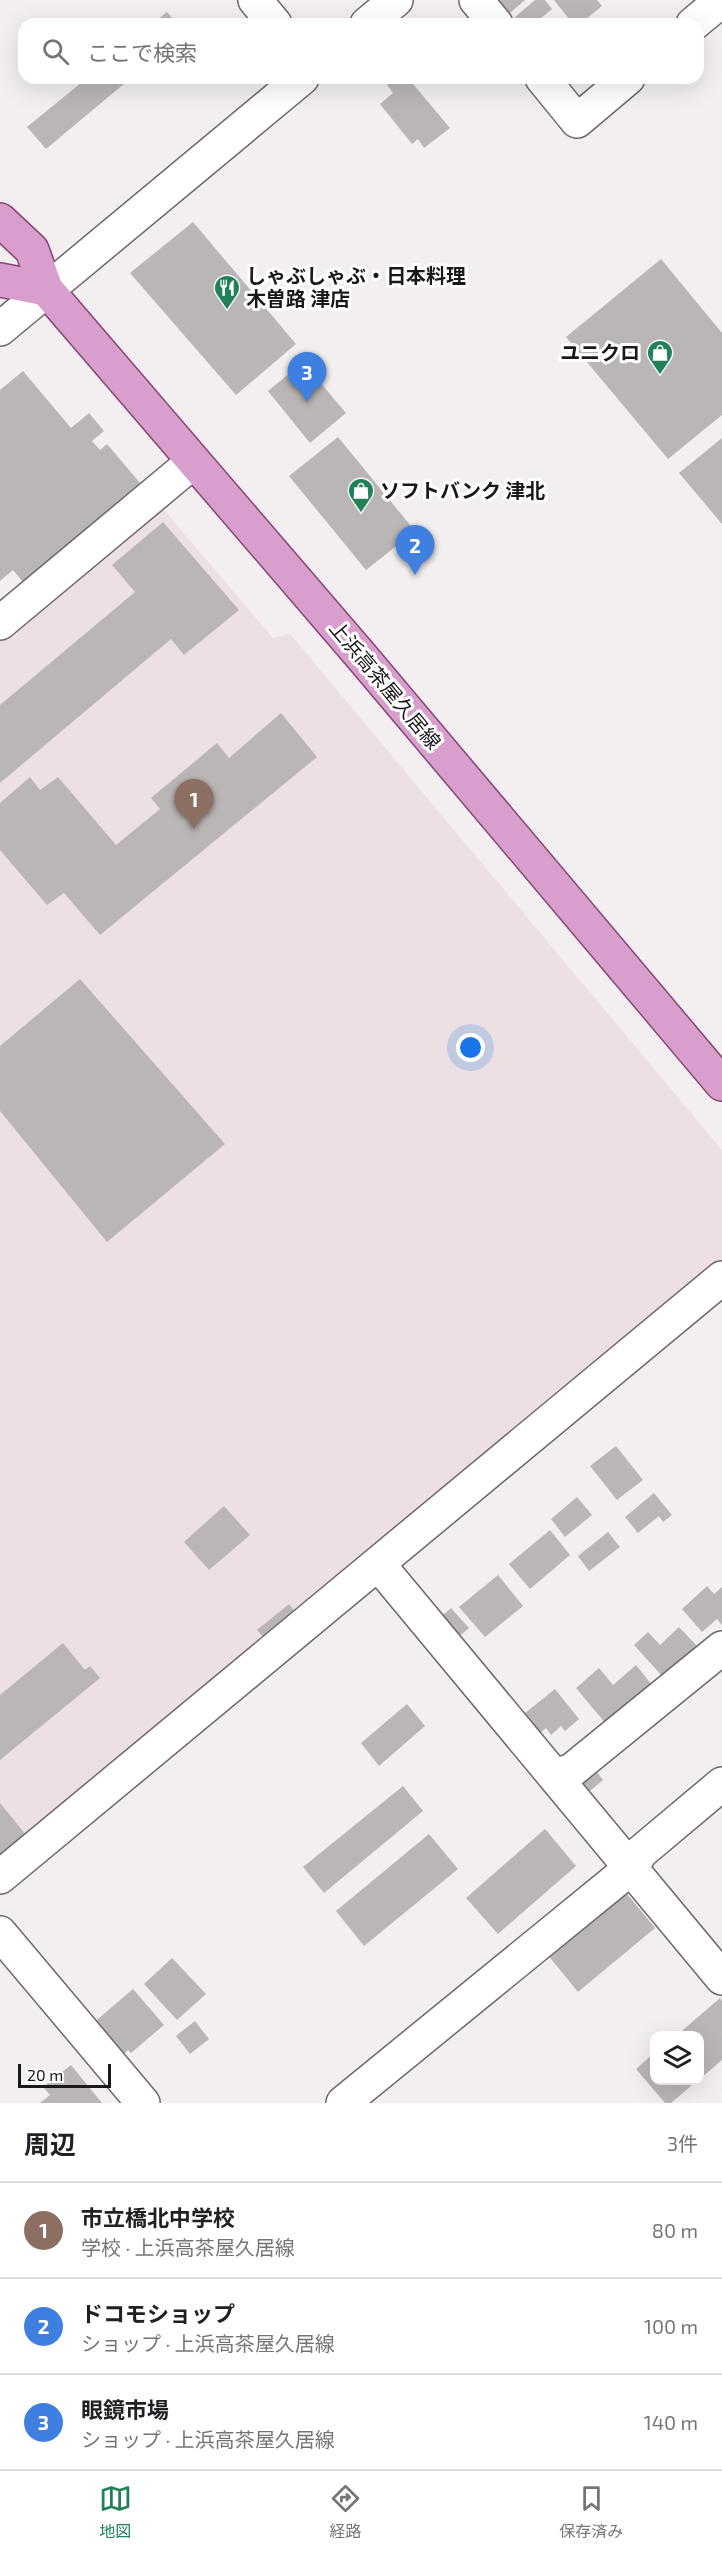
<!DOCTYPE html>
<html lang="ja">
<meta charset="utf-8">
<style>
body{margin:0;font-family:"Exo 2","Noto Sans JP",sans-serif;background:#f2f2f2;color:#202124}
.controls{position:absolute;right:18px;bottom:18px;display:grid;overflow:hidden;border-radius:12px;box-shadow:0 6px 24px #0002}
.controls button{width:54px;height:54px;display:grid;place-items:center;padding:0;border:0;border-bottom:2px solid #e0e0e0;background:#fff;color:#202124;font:30px sans-serif}
.scale{position:absolute;left:18px;bottom:15px;width:93px;box-sizing:border-box;padding-left:6px;border:3px solid #1a1919;border-top:0;font-size:16px;line-height:21px;white-space:nowrap;color:#1a1919;-webkit-text-stroke:4px #fff;paint-order:stroke}
.you{position:absolute;left:471px;top:1048px;width:21px;height:21px;margin:-15px;border:4px solid #fff;border-radius:50%;background:#1a73e8;box-shadow:0 0 0 9px #1a73e833}
.badge{display:grid;place-items:center;width:39px;height:39px;border-radius:50%;background:#218158;color:#fff;font-size:20px;font-weight:700}
.pin{position:absolute;translate:-50% -50px;filter:drop-shadow(0 2px 3px #0008)}
.pin::after{content:'';position:absolute;top:32px;width:21px;height:18px;background:inherit;clip-path:polygon(0 0,100% 0,50% 100%)}
.list{margin:0;padding:0;list-style:none}
h2{display:flex;justify-content:space-between;align-items:center;height:78px;margin:0;padding:0 24px;font-size:26px}
h2 small{font-size:20px;font-weight:400;color:#757577}
.list li{display:grid;grid-template-columns:39px 1fr auto;gap:18px;align-items:center;box-sizing:border-box;height:96px;padding:0 24px;border-top:2px solid #e0e0e0}
.list b{display:block;font-size:22px;white-space:nowrap}
.list p{margin:0;font-size:20px;white-space:nowrap;color:#757577}
.list em{font-size:20px;font-style:normal;color:#757577}
.icon{flex:none;width:33px;height:33px;fill:none;stroke:currentColor;stroke-width:2;stroke-linecap:round;stroke-linejoin:round}
.map{position:relative;flex:none;width:722px;height:2103px;overflow:hidden}
.search{position:absolute;background:#fff;box-shadow:0 6px 24px #0002;left:18px;right:18px;top:18px;height:66px;display:flex;align-items:center;gap:15px;box-sizing:border-box;padding:0 21px;border-radius:18px;color:#757577;font-size:22px}
.sheet{height:366px;background:#fff}
nav{display:flex;justify-content:space-around;align-items:center;box-sizing:border-box;height:84px;border-top:2px solid #e0e0e0;background:#fff;font-size:16px;color:#757577}
nav a{display:grid;justify-items:center;gap:3px}
nav .on{color:#218158}
.map>svg:first-child{display:block}
</style>
<div class="map">
<svg width="722" height="2103" viewBox="0 0 722 2103">
<rect width="100%" height="100%" fill="#f3eff0"/>
<!-- built -->
<path fill="#ede0e2" d="M159,504L273,638L290,634L722,1150V1265L0,1861V638Z"/>
<!-- building -->
<path fill="#bab6b5" d="M499,0H525L510,13Z
M535,0H545L552,9L534,24H521L515,17Z
M554,0H597L602,6L580,24H573Z
M167,12L177,24H152Z
M87,78H131L46,149L27,127Z
M395,78H408L450,128L424,148L418,139L412,144L380,104L393,93L387,85Z
M193,222L296,344L236,395L130,273Z
M661,259L722,333V415L668,459L566,337Z
M303,362L346,413L310,443L268,391Z
M23,371L71,428L89,413L104,431L92,441L100,450L107,444L140,483L23,582L13,570L0,581V390Z
M338,437L415,531L366,570L289,476Z
M722,438V524L679,473Z
M163,522L239,610L184,655L171,639L0,783V705L135,592L112,565Z
M281,713L317,757L100,935L64,893L47,905L0,850V803L30,777L40,790L58,777L116,845L160,809L151,798L217,743L229,758Z
M80,979L225,1144L107,1242L0,1111V1046Z
M616,1446L643,1480L617,1500L590,1466Z
M654,1493L672,1515L663,1522L659,1516L638,1533L625,1517Z
M577,1497L592,1515L565,1537L551,1519Z
M224,1506L250,1535L209,1570L184,1542Z
M550,1530L570,1555L530,1589L509,1564Z
M608,1532L620,1547L589,1571L578,1556Z
M498,1575L523,1606L485,1637L459,1607Z
M707,1586L714,1594L722,1587V1625L717,1619L702,1632L682,1609Z
M289,1604L297,1614L266,1640L257,1630Z
M451,1608L469,1628L455,1640L438,1619Z
M679,1627L697,1646L663,1677L634,1645L648,1632L660,1645Z
M63,1643L85,1670L90,1666L100,1678L0,1760V1695Z
M636,1665L652,1685L606,1724L576,1688L599,1668L613,1685Z
M555,1689L579,1719L565,1731L561,1726L551,1735L546,1728L534,1738L519,1718Z
M407,1704L425,1726L379,1766L361,1743Z
M594,1768L603,1780L585,1795L575,1783Z
M403,1786L423,1811L324,1893L303,1867Z
M0,1803L27,1836L0,1858Z
M545,1829L576,1866L498,1934L466,1898Z
M429,1834L458,1869L364,1946L336,1911Z
M624,1890L655,1928L578,1992L547,1954Z
M172,1958L206,1994L177,2020L144,1984Z
M133,1989L164,2025L131,2053L128,2050L118,2059L84,2031Z
M720,1998L722,2001V2060L700,2079V2036H676Z
M195,2021L209,2039L190,2054L176,2036Z
M654,2053V2080H698L671,2103H665L636,2069Z
M71,2065L102,2103H40L50,2095L43,2087Z"/>
<g fill="none" stroke-linecap="round" stroke-linejoin="round">
<defs>
<path id="minor" d="M255,0L275,24
M476,0L496,24
M367,24L396,0
M693,24L722,0
M542,78L577,121L628,78
M0,329L302,78
M0,623L193,462
M379,1565L722,1978
M555,1776L572,1770L722,1648
M0,1877L722,1278
M0,1933L143,2103
M343,2103L631,1868L641,1852L722,1784"/>
<path id="major" d="M0,220L32,250L46,289L362,657L722,1084
M0,280L46,289"/>
</defs>
<!-- minor casing -->
<use href="#minor" stroke="#6c6869" stroke-width="36"/>
<!-- major casing -->
<use href="#major" stroke="#854677" stroke-width="36"/>
<!-- minor -->
<use href="#minor" stroke="#fff" stroke-width="33"/>
<!-- major -->
<use href="#major" stroke="#d89ecc" stroke-width="33"/>
</g>
<!-- icons -->
<defs>
<symbol id="restaurant-pin" viewBox="-11 -11 22 30"><path d="M0 17L-7.5 6A9.5 9.5 0 1 1 7.5 6Z" fill="#218158" stroke="#fff"/><path d="M-5-6h1v4h1v-4h1v4h1v-4h1v5L-1.5 .5V6h-2V.5L-5-1ZM5-6V6H3V1.5H1.5Q1.5-4 5-6Z" fill="#fff"/></symbol>
<symbol id="shop-pin" viewBox="-11 -11 22 30"><path d="M0 17L-7.5 6A9.5 9.5 0 1 1 7.5 6Z" fill="#218158" stroke="#fff"/><path d="M-5-2.5h2.3a2.7 3.5 0 0 1 5.4 0H5L5.5 6h-11ZM-1.5-2.5h3a1.5 2.3 0 0 0-3 0Z" fill="#fff"/></symbol>
</defs>
<g fill-rule="evenodd">
<use href="#restaurant-pin" x="212" y="273" width="30" height="40"/>
<use href="#shop-pin" x="645" y="338" width="30" height="40"/>
<use href="#shop-pin" x="346" y="476" width="30" height="40"/>
</g>
<g text-anchor="middle" stroke-width="6" stroke-linejoin="round" paint-order="stroke">
<!-- poi labels -->
<g font-size="20" font-weight="bold" fill="#1a1919" stroke="#fff" text-anchor="start">
<text x="246" y="283">しゃぶしゃぶ・日本料理<tspan x="246" dy="23">木曽路 津店</tspan></text>
<text x="640" y="360" text-anchor="end">ユニクロ</text>
<text x="380" y="498">ソフトバンク 津北</text>
</g>
<!-- street labels -->
<g font-size="20" fill="#1a1919" stroke="#fff">
<text transform="translate(385 685) rotate(50)" y="7">上浜高茶屋久居線</text>
</g>
</g>
</svg>
<div class="controls">
<button><svg class="icon" aria-label="layers" viewBox="0 0 24 24"><path d="M12 4l9 5-9 5-9-5zM3 14l9 5 9-5"/></svg></button>
</div>
<div class="scale">20 m</div>
<div class="you"></div>
<div class="pin badge" style="left:194px;top:829px;background:#8d6e63">1</div>
<div class="pin badge" style="left:415px;top:575px;background:#3f7fe0">2</div>
<div class="pin badge" style="left:307px;top:402px;background:#3f7fe0">3</div>
<div class="search"><svg class="icon" aria-label="search" viewBox="0 0 24 24"><circle cx="10" cy="10" r="6"/><path d="M15 15l6 6"/></svg>ここで検索</div>
</div>
<section class="sheet">
<h2>周辺<small>3件</small></h2>
<ul class="list">
<li><span class="badge" style="background:#8d6e63">1</span><div><b>市立橋北中学校</b><p>学校 · 上浜高茶屋久居線</p></div><em>80 m</em></li>
<li><span class="badge" style="background:#3f7fe0">2</span><div><b>ドコモショップ</b><p>ショップ · 上浜高茶屋久居線</p></div><em>100 m</em></li>
<li><span class="badge" style="background:#3f7fe0">3</span><div><b>眼鏡市場</b><p>ショップ · 上浜高茶屋久居線</p></div><em>140 m</em></li>
</ul>
</section>
<nav>
<a class="on"><svg class="icon" aria-label="map" viewBox="0 0 24 24"><path d="M3 6l6-2 6 2 6-2v14l-6 2-6-2-6 2zM9 4v14M15 6v14"/></svg>地図</a>
<a><svg class="icon" aria-label="directions" viewBox="0 0 24 24"><path d="M12 3l9 9-9 9-9-9zM9 14v-3h6M13 9l2 2-2 2"/></svg>経路</a>
<a><svg class="icon" aria-label="saved" viewBox="0 0 24 24"><path d="M7 4h10v16l-5-4-5 4z"/></svg>保存済み</a>
</nav>
